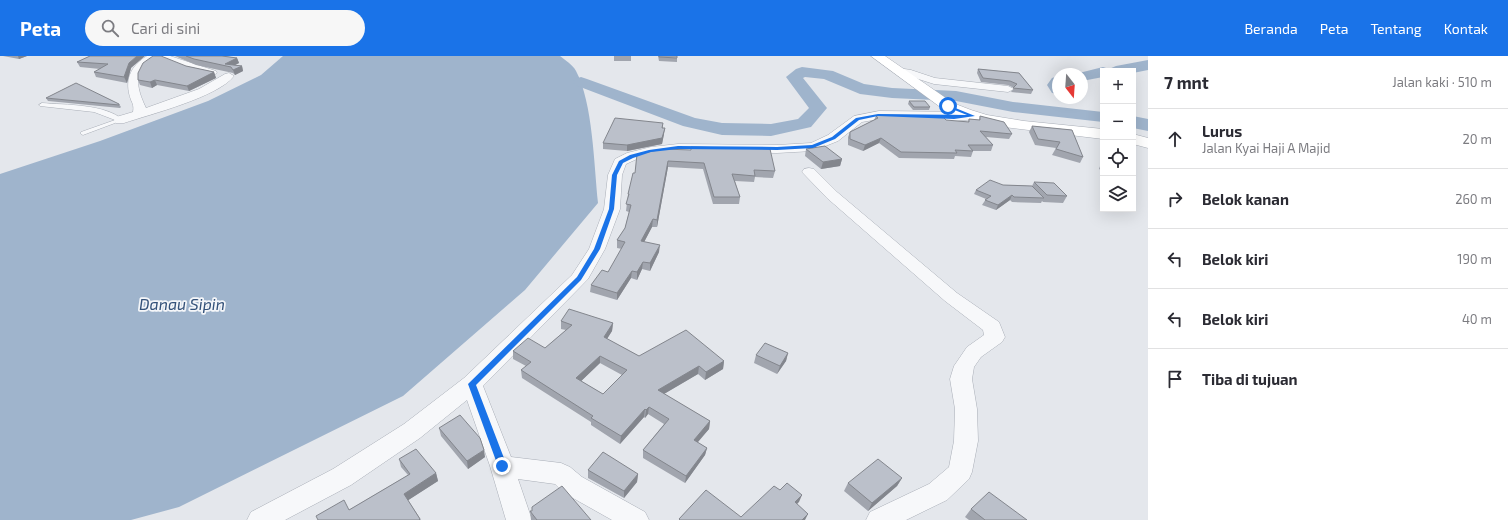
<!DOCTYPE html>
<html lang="id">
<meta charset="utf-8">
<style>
body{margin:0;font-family:"Exo 2",sans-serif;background:#f7f7f7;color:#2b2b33}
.controls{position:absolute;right:12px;top:12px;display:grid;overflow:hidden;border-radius:0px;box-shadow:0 4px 16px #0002}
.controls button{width:36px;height:36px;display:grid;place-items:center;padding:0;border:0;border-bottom:1px solid #e1e1e2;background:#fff;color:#2b2b33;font:20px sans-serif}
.compass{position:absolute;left:1052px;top:12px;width:36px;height:36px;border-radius:50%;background:#fff;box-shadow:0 4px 16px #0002;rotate:163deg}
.stop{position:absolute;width:12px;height:12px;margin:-9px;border:3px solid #1a73e8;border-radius:50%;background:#fff}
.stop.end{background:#1a73e8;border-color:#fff;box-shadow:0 1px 4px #0008}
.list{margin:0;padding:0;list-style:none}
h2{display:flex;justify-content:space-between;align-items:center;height:52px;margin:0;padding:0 16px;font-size:17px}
h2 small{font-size:13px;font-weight:400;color:#7c7c81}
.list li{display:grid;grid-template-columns:26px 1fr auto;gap:12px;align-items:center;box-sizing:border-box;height:60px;padding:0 16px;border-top:1px solid #e1e1e2}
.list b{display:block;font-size:15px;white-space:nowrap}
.list p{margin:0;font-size:13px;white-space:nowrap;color:#7c7c81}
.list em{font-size:13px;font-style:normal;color:#7c7c81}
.icon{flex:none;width:22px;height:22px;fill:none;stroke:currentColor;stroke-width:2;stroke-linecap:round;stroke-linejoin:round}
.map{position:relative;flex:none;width:1148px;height:464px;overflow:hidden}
header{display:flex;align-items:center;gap:24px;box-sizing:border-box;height:56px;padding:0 20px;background:#1a73e8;color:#fff}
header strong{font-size:19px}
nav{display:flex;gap:22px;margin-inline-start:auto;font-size:14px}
.search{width:280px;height:36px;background:#f7f7f7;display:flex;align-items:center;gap:10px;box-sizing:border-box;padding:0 14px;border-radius:22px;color:#7c7c81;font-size:15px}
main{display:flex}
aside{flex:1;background:#fff}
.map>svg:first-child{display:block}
</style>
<header>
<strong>Peta</strong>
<div class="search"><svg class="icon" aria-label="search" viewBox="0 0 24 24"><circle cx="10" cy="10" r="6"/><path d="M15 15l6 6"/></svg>Cari di sini</div>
<nav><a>Beranda</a><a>Peta</a><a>Tentang</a><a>Kontak</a></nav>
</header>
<main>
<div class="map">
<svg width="1148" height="464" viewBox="0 0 1148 464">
<rect width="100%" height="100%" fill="#e4e7ec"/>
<!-- water -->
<path fill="#9fb4cc" d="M283,0H560C565,4 573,9 576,15C593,47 594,110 598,147L525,234L403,340L179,451L131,464H0V118L100,85L208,45L261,19Z"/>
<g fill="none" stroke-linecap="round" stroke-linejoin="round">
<!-- river -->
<path fill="#9fb4cc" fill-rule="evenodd" d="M1148,4V14L1133,17V15H1103V21L1082,25V18H1075L1103,11L1109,13L1116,10Z
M802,11L833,15L864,28L892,32L956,35L1013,46L1103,56V66L1013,56L956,45L892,42L860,38L824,23L805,21L803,22L827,52L811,71L771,80L722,79L683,70L575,29L573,26L575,23L581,21L587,23L695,62L722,67L771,68L798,63L809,52L786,21L796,13Z
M1058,20V38L1052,37L1047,29L1052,22Z
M1133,60L1148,63V75L1133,72Z"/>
<defs>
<path id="service" d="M42,47C65,49 106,48 123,64L83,79L81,78V76L115,64L94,56L40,50L39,49Z"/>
<path id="minor" d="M147,0H170L216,15L217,17L212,20L208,19L171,8L158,1C153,5 147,8 143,13C133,24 141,41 146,52L199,33L225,18L229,17L234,20C218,41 151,58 124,67H116L114,64L116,61L133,56C134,51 133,48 131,44C124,25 130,10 147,0Z
M898,12L911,14L935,22L1008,30L1014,33L1008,36L934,28L906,19L894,17L893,15L894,13Z
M879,55L973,56L977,57L979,60L977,63L954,65L879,63L862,66L838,85L813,95L777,97L678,96L652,99L637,103L626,108L622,119L620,153L605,193L588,223L483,330L511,401L561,407L570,411L582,421L645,456L649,464H612L564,437L555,428L518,423L532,464H506L490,410L467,344L420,382L351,429L285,464H247L251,456L333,413L404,368L464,322L572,219L589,193L604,153L608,119L615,103L627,97L651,91L678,88L777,89L811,87L828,79L854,60Z
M809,112L814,113L837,136L957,237L999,266L1005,281L1002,286L981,301L974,311L972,323L977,353L978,385L972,416L969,423L947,444L906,464H866L870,456L929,428L949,411L954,385L955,353L950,323L954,310L967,291L984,279L983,274L945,245L827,142L802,116L804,113Z"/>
<path id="secondary" d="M871,0H885L953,47L971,54L987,59L1024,65L1103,73V83L1004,71L961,60L943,53Z
M1133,78L1148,82V92L1133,88Z"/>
</defs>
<!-- service casing -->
<use href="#service" stroke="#a9aeb7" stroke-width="1"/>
<!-- minor casing -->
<use href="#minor" stroke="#a9aeb7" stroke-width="1"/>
<!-- secondary casing -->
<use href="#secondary" stroke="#a9aeb7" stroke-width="1"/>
<!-- service -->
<use href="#service" fill="#f7f8fa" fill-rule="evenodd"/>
<!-- minor -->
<use href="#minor" fill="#f7f8fa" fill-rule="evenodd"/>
<!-- secondary -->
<use href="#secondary" fill="#fff" fill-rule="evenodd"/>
</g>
<!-- wall -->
<path fill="#a1a5ae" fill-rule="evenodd" d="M3,0H27L19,3Z
M90,0L131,12L127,27L96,21L94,16L100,13L80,11L77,6Z
M175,0H225L237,2L239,7L235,9L242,10L243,15L235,19L233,17L196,9Z
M614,0H631V5H614Z
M658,0H677V6L659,5Z
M186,10L214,16L216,22L189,35L157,29L152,32L140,29L138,24Z
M978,13L1019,17L1033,34L1031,38L1011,36L1014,32L1008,29L981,26L977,17Z
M46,42L119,48L121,51L120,52L48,45Z
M909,45L930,51L929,54H913L908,48Z
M876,60L968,66L969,63L979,64L980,60L1012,78L1009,83L986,81L993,89L991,95H973L971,101L955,100L954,103L899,102L879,87L863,95L848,89V81L850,76L874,64Z
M663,67V72L664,78L662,88L627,95L603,93V87Z
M1032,70L1072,74L1083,101L1080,107L1052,99L1056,92L1035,89L1029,76Z
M691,91L775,115L773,122L755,121L754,126L735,125L740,141L739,148H713L703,113L668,111L657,171H652L644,186L659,196L650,215L642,213L637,224L631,222L617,244L590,236L591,229L608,216L622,193L617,192V184L625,172L629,156L626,155L628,138L635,117L691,94Z
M806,93L842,103L840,110L821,113L805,100Z
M1103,102V115L1099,113Z
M1034,126L1067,140L1063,147L1043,146L1042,145L1041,147L1012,146L1010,144L996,154L982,149L986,143L974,138L976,134L1003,129L1032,130Z
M561,265L613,267L612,275L607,283L639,300L724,305L723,313L705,324L698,318L664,338L710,365L709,373L697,386L707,392L705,399L685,427L643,402V394L664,368L648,358L645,362L644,361L620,388L591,369V366L522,322L521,314L526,310L513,303V295L545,292L566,274L561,273ZM600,307L622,319L603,338L581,325Z
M788,297L786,305L777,318L754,307L756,299Z
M439,372L485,401L468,413L441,380Z
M399,403L436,417L438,425L408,444L421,464H318L349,454L408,419L401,411Z
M588,414L638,418L637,426L624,442L588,422Z
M902,422L897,430L868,455L844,435L848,427Z
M532,451L591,464H531L530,455H532Z
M971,453L1027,464H969L965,461Z"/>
<!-- shaded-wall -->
<path fill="#83868d" d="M18,0H27L19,3Z
M137,0H145L131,12L127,27L124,21L129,7Z
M237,2L239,7L231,11L225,8Z
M242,10L243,15L235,19L233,14Z
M214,16L216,22L189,35L187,30Z
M155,24L157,29L152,32L150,26Z
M665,72L664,78L662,88L627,95V89Z
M881,82L879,87L863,95L865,89Z
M842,103L840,110L821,113L823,106Z
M668,105V111L657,171V164Z
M1012,139L1010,144L996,154L998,149Z
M653,163L652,171L641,192V185Z
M660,189L659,196L650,215V207Z
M643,206L642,213L637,224V216Z
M632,215L631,222L617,244V237Z
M613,267L612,275L603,289L604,281Z
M788,297L786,305L777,318L780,310Z
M600,300V307L576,330V322Z
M724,305L723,313L705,324L706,316Z
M699,310L698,318L657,342L658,334Z
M649,351L648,358L645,362L646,354Z
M645,353L644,361L620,388L621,380Z
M710,365L709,373L693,392L694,384Z
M707,392L705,399L685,427L686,420Z
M484,394L485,401L468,413L467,405Z
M436,417L438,425L407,445L404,438Z
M638,418L637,426L624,442V435Z
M902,422L897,430L868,455L872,447Z
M802,439L799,446L792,453L795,446Z
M808,458L805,464H802Z"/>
<!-- building -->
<path fill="#bbc0ca" stroke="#83868d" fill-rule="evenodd" d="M90,0H137L129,7L124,21L94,16L108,8L77,6Z
M153,0H161L186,10L214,16L187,30L155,24L150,26L138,24V17L143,7Z
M186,0H222L237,2L225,8L242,10L233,14L231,11L194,3Z
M659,0H677V2L659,1Z
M978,13L1019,17L1033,34L1013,32L1017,28L1010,25L983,22Z
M76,27L119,48V49L46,42Z
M909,45H925L930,51H914Z
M881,59L942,60L946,64L969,66V63L980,64V60L1004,66L1012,78L980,75L993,89H968L973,95L955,94L957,97L901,96L881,82L865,89L850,83V76L878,62L876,60Z
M615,62L663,67L662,72H665L662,82L627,89L603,87Z
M1032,70L1072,74L1083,101L1056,93L1060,86L1038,83Z
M825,90L842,103L823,106L806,93Z
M691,91L770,93L775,115L754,114L755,120L732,118L740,141H714L704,107L668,105L657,164L653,163L641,185L660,189L650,207L643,206L637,216L632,215L617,237L591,229L602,214L608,216L625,186L617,184L625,172L631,149L626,148L629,138H628L633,117H635L637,98L664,93L691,94Z
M990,124L1003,129L1032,130L1044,142L1014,141L1012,139L998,149L985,144L991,140L976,134Z
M1034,126L1054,127L1067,140L1047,139Z
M569,253L613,267L604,281L639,300L686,274L724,305L706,316L699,310L658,334L710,365L694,384L707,392L686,420L643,394L669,363L649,351L646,354L645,353L621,380L591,362L593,360L521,314L531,306L513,295L528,282L545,292L572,269L561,265ZM600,300L627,314L603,338L576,322Z
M765,287L788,297L780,310L756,299Z
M460,359L480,382L484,394L467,405L439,372Z
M416,393L436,417L404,438L420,463L419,464H318L316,460L344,444L349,454L410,418L399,403Z
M603,396L638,418L624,435L588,414Z
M878,403L902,422L872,447L848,427Z
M787,427L802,439L795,446L808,458L802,464H680L679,463L706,434L741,461L774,430L780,434Z
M562,430L591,464H537L530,455H532V451Z
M989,436L1027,464H985L971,453Z"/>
<!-- route -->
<path fill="#1a73e8" d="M948,49L975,60L954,63L878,60L859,64L835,83L813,92L777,94L678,93L651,96L633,102L623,107L617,119L614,153L600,193L581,224L476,329L507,410L502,414L499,413L468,328L577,221L594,193L609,153L612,119L619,105L630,99L649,94L678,90L777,91L812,89L832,81L856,62L878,58L967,59L947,51Z"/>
<g text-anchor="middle" stroke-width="3.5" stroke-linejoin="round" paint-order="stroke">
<!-- water labels -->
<g font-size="16" font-style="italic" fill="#34527a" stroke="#f4f6f9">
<text x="182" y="254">Danau Sipin</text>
</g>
</g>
</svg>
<div class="controls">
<button>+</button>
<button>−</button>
<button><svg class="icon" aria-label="locate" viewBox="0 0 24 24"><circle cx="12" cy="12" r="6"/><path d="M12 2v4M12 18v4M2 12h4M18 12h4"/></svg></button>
<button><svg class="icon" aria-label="layers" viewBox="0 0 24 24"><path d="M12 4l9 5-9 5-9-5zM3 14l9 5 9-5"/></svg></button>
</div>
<svg class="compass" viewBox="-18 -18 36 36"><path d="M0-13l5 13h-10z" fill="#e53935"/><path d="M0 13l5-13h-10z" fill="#7c7c81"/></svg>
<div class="stop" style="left:948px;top:50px"></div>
<div class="stop end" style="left:502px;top:410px"></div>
</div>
<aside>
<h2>7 mnt<small>Jalan kaki · 510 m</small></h2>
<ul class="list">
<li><svg class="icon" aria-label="ahead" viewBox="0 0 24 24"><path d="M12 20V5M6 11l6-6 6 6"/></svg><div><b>Lurus</b><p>Jalan Kyai Haji A Majid</p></div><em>20 m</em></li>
<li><svg class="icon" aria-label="right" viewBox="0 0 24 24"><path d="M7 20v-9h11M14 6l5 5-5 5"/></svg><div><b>Belok kanan</b></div><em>260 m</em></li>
<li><svg class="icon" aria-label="left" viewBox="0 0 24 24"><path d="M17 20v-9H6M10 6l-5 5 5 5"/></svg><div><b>Belok kiri</b></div><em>190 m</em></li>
<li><svg class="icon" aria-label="left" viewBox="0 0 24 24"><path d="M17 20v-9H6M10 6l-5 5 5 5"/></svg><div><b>Belok kiri</b></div><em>40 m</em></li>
<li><svg class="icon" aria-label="arrive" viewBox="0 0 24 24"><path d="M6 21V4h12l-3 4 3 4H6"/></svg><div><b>Tiba di tujuan</b></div></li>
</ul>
</aside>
</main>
